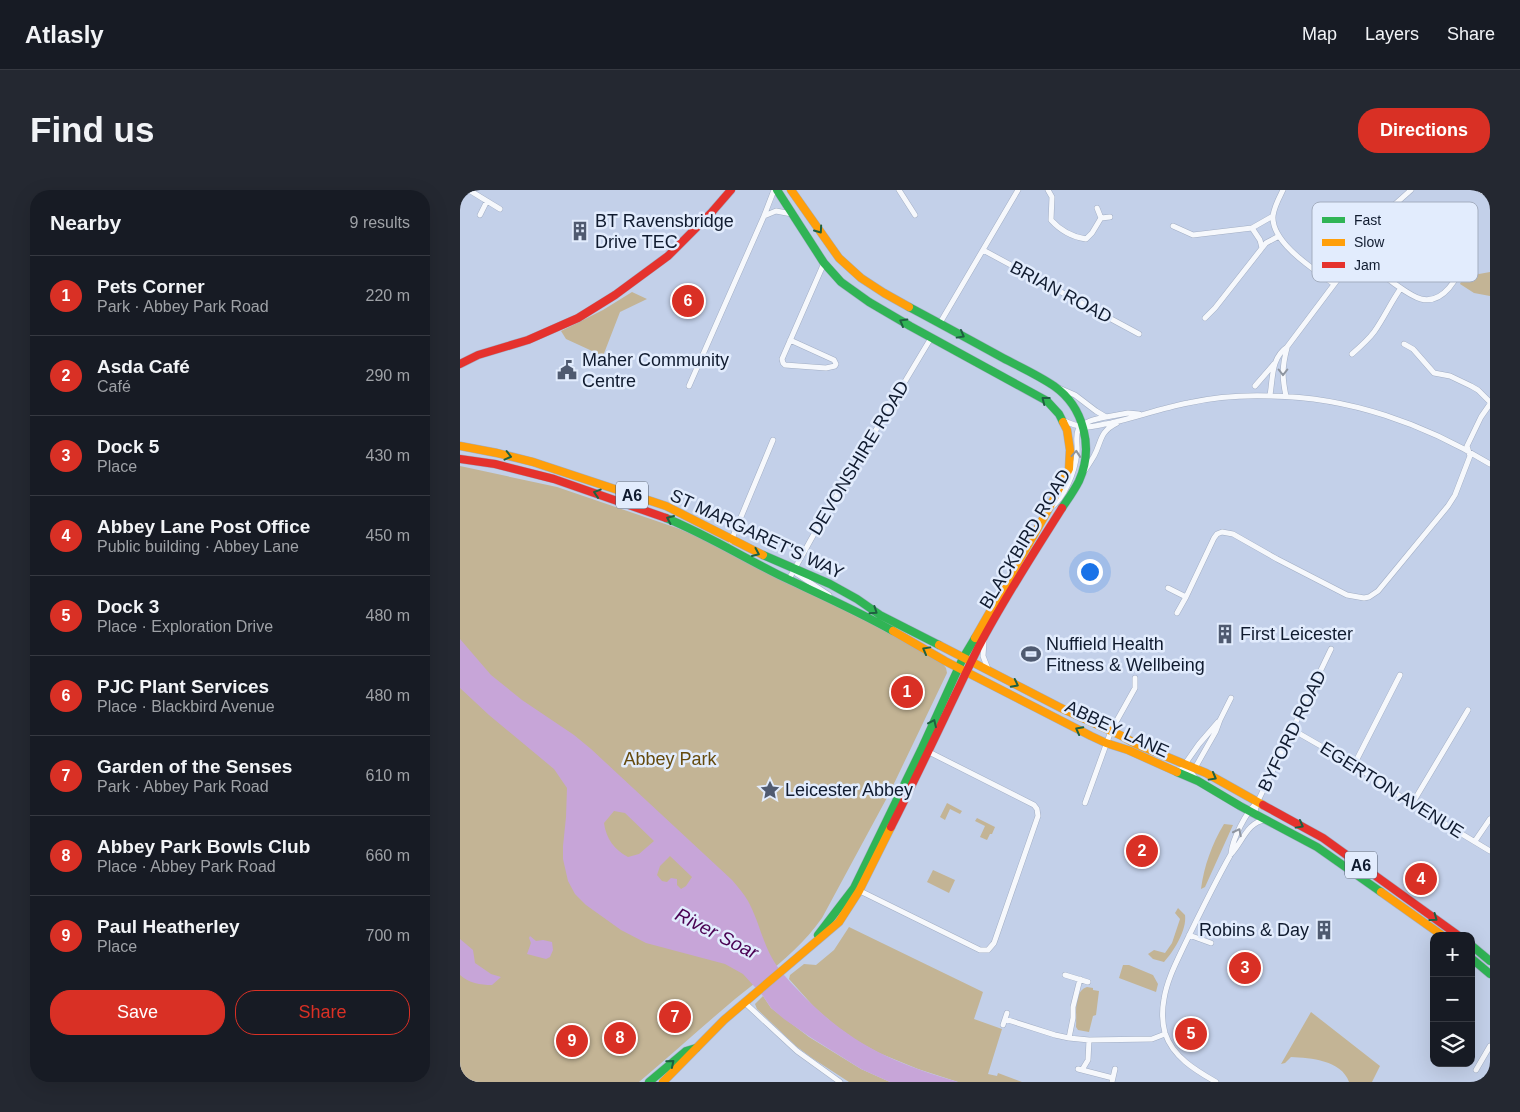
<!DOCTYPE html>
<meta charset="utf-8">
<style>
body{margin:0;font-family:Helvetica,sans-serif;background:#242831;color:#f1f3f6}
.controls{position:absolute;right:15px;bottom:15px;display:grid;overflow:hidden;border-radius:10px;box-shadow:0 5px 20px #0002}
.controls button{width:45px;height:45px;display:grid;place-items:center;padding:0;border:0;border-bottom:1px solid #363941;background:#171b24;color:#f1f3f6;font:25px sans-serif}
.you{position:absolute;left:629px;top:381px;width:18px;height:18px;margin:-12px;border:4px solid #fff;border-radius:50%;background:#1a73e8;box-shadow:0 0 0 8px #1a73e833}
.badge{display:grid;place-items:center;width:32px;height:32px;border-radius:50%;background:#d93025;color:#fff;font-size:16px;font-weight:700}
.pin{position:absolute;translate:-50% -50%;border:2px solid #fff;box-shadow:0 1px 5px #0006}
.list{margin:0;padding:0;list-style:none}
h2{display:flex;justify-content:space-between;align-items:center;height:65px;margin:0;padding:0 20px;font-size:21px}
h2 small{font-size:16px;font-weight:400;color:#9ea1a6}
.list li{display:grid;grid-template-columns:32px 1fr auto;gap:15px;align-items:center;box-sizing:border-box;height:80px;padding:0 20px;border-top:1px solid #363941}
.list b{display:block;font-size:19px;white-space:nowrap}
.list p{margin:0;font-size:16px;white-space:nowrap;color:#9ea1a6}
.list em{font-size:16px;font-style:normal;color:#9ea1a6}
.actions{display:flex;gap:10px;padding:15px 20px}
.actions a{flex:1;padding:11px 0;border:1px solid #d93025;border-radius:20px;text-align:center;font-size:18px;color:#d93025}
.actions .main{background:#d93025;color:#fff}
.icon{flex:none;width:28px;height:28px;fill:none;stroke:currentColor;stroke-width:2;stroke-linecap:round;stroke-linejoin:round}
.map{position:relative;flex:none;width:1030px;height:892px;overflow:hidden;border-radius:20px}
header{display:flex;align-items:center;gap:30px;box-sizing:border-box;height:70px;padding:0 25px;background:#171b24;border-bottom:1px solid #363941}
header strong{font-size:24px}
nav{display:flex;gap:28px;margin-inline-start:auto;font-size:18px}
.intro{display:flex;align-items:center;justify-content:space-between;box-sizing:border-box;height:120px;padding:0 30px}
h1{margin:0;font-size:35px}
.button{padding:12px 22px;border-radius:20px;background:#d93025;color:#fff;font-size:18px;font-weight:700}
main{display:flex;gap:30px;padding:0 30px}
aside{flex:1;background:#171b24;border-radius:20px;box-shadow:0 5px 20px #0002}
.map>svg:first-child{display:block}
</style>
<header>
<strong>Atlasly</strong>
<nav><a>Map</a><a>Layers</a><a>Share</a></nav>
</header>
<div class="intro"><h1>Find us</h1><a class="button">Directions</a></div>
<main>
<aside>
<h2>Nearby<small>9 results</small></h2>
<ul class="list">
<li><span class="badge">1</span><div><b>Pets Corner</b><p>Park · Abbey Park Road</p></div><em>220 m</em></li>
<li><span class="badge">2</span><div><b>Asda Café</b><p>Café</p></div><em>290 m</em></li>
<li><span class="badge">3</span><div><b>Dock 5</b><p>Place</p></div><em>430 m</em></li>
<li><span class="badge">4</span><div><b>Abbey Lane Post Office</b><p>Public building · Abbey Lane</p></div><em>450 m</em></li>
<li><span class="badge">5</span><div><b>Dock 3</b><p>Place · Exploration Drive</p></div><em>480 m</em></li>
<li><span class="badge">6</span><div><b>PJC Plant Services</b><p>Place · Blackbird Avenue</p></div><em>480 m</em></li>
<li><span class="badge">7</span><div><b>Garden of the Senses</b><p>Park · Abbey Park Road</p></div><em>610 m</em></li>
<li><span class="badge">8</span><div><b>Abbey Park Bowls Club</b><p>Place · Abbey Park Road</p></div><em>660 m</em></li>
<li><span class="badge">9</span><div><b>Paul Heatherley</b><p>Place</p></div><em>700 m</em></li>
</ul>
<div class="actions"><a class="main">Save</a><a>Share</a></div>
</aside>
<div class="map">
<svg width="1030" height="892" viewBox="0 0 1030 892">
<rect width="100%" height="100%" fill="#c3d0e9"/>
<!-- green -->
<path fill="#c3b495" d="M1011,81L1019,84L1030,82V106L1014,103L1000,94L1003,87Z
M172,102L187,109L160,122L143,166L106,149L101,141L143,120Z
M0,276L97,297L217,338L260,356L401,428L482,473L486,478L487,483L429,604L362,728C339,761 306,784 275,809C243,836 211,865 179,892H0Z
M487,613L502,621L500,624L490,619L485,630L480,627Z
M517,628L535,637L532,644H530L527,650L520,647L525,636L515,631Z
M764,634L773,635L745,697L741,699C744,676 752,654 764,634Z
M473,680L495,690L489,703L467,692Z
M718,718L725,725C727,740 714,761 704,772L693,769L688,764L694,760L705,763L712,753L720,729L715,723Z
M389,737L523,802L514,829L542,839L528,884L537,886L538,883L562,892H498L458,879L419,863L397,851L376,836L355,818L329,789L330,785L344,774L356,775L374,760Z
M663,775H669L693,785L698,794L696,802L659,788Z
M627,797L633,798V800L639,801L636,825L633,826L629,842L618,840L616,837C617,825 613,801 627,797Z
M303,806L311,818L349,847L401,879L430,892H389L352,868L336,856L297,819L295,814Z
M851,822L920,876L912,892H889C881,870 851,868 831,867L825,873L821,874Z"/>
<!-- water -->
<path fill="#c7a5d8" fill-rule="evenodd" d="M0,449L31,485L62,510L114,545L131,559L272,690C278,697 284,704 288,711C298,729 302,750 312,768C318,779 329,791 338,800C385,851 432,873 498,892H430L401,879L350,847L324,829L311,818L303,806L283,784L265,774L186,753L161,740L126,715L115,704L108,691L103,669V656L106,627L107,598L94,579L29,525L0,498ZM154,621L165,623L194,651L179,664L168,667C155,660 146,649 144,633ZM210,666L232,687L226,696L221,699L217,695V689L211,688L207,692L202,691L197,685L200,676Z
M70,746L76,751L83,750L92,752L93,760L90,767L86,769L67,764L71,753L69,748Z
M0,749L13,760L15,773L31,784L41,787L32,795C20,795 9,793 0,785Z"/>
<g fill="none" stroke-linecap="round" stroke-linejoin="round">
<defs>
<path id="street" d="M9,0L40,19
M439,0L455,25
M588,0L592,7L591,30C600,40 612,47 626,49L632,43L641,28
M823,0C819,8 814,17 813,26C811,53 855,80 874,94
M1020,0L1030,6
M637,18L641,28L650,27
M20,25L27,11
M304,26L316,21L332,24
M713,36L733,45L792,38L813,26
M792,38L800,50L802,58
M523,60L679,144
M897,64C911,75 945,105 961,109C973,112 982,106 989,98C993,92 998,88 999,81L993,72L971,49
M745,128L755,118L806,53L819,46
M480,133L558,0
M330,150L374,170L376,174L375,176L366,178L325,175L323,173L322,169L364,73
M944,154L953,159L974,183L990,186L1011,196L1018,200L1030,212
M892,164C900,157 908,150 914,142C924,128 931,112 941,98
M229,196L304,26L314,0
M795,196L814,174
M599,198L615,205L636,221L646,227L668,223L679,224
M810,205C813,188 811,168 827,157L933,16L951,0
M826,206C822,187 822,177 827,158
M603,230C610,234 617,236 625,237C634,237 643,234 651,233C677,227 702,218 728,213C755,207 784,205 811,206C889,207 965,234 1030,274
M625,280C628,276 631,271 634,266C642,251 639,242 657,233
M590,318C605,308 615,281 617,263C618,256 615,247 618,240C624,231 636,229 646,227
M271,351L313,250
M336,379L337,384L369,405
M329,389L359,335L471,148
M708,398L726,407
M717,423L726,407L754,348L757,344L762,342L773,344L817,369L887,405L904,408L909,407L918,401L988,316L995,305L1010,266L1007,256L1021,227L1030,214
M524,451L523,466L528,479
M833,540L894,575L952,614L1030,661
M894,575L940,485
M718,580L735,578L756,541L760,530L771,508
M736,589L725,574L739,554L758,532
M625,613L651,541L675,498V488
M952,614L1008,520
M794,624L798,611L871,459
M1015,651L1030,629
M771,664C772,650 786,621 798,612
M396,699L520,760H528L534,753L578,626L577,619L574,615L467,561
M729,745L751,753
M605,785L628,792
M284,812L337,861L380,892
M545,829L595,845L609,848L629,850L692,849L705,844
M543,835L547,823
M609,848L613,828V817L620,789
M618,879L653,888
M622,880L628,870L629,850
M1016,880L1030,856
M652,892L655,879
M756,892C735,880 713,867 705,843C702,832 702,820 704,809C707,790 716,773 724,756C739,725 754,694 771,664C782,653 787,632 805,630"/>
<path id="fast" d="M317,0L364,73L381,92L409,112L450,136L587,211L599,224L603,232
M449,117C481,134 512,151 543,168C560,177 578,185 594,196C624,217 634,258 619,291C614,301 608,309 602,318
M206,328C245,344 281,366 319,385C357,403 396,420 433,441
M303,365L370,394L397,409L420,425L479,455
M717,582L738,591L780,616L857,657L921,702
M358,745L394,698L462,558L503,468L515,448
M1011,755L1030,771
M1011,768L1030,784
M189,892L226,861L236,858"/>
<path id="slow" d="M331,0L379,68L401,88L424,103L449,117
M0,256L37,263L73,272L206,316L303,365
M433,441L485,471L631,546L646,553L668,560L717,582
M515,448L588,320L609,279L610,260L607,240L603,232
M479,455L601,518L662,546L676,554L746,583L803,615
M921,702L983,746
M203,892L264,830L379,732L399,701L431,637"/>
<path id="jam" d="M0,174L18,165L68,150L118,128L155,105L208,66L251,23L271,0
M0,269L35,274L94,289L206,328
M803,615L863,648L999,746
M431,637C461,578 489,517 518,458C543,410 573,364 602,318"/>
</defs>
<!-- street casing -->
<use href="#street" stroke="#a2aec4" stroke-width="6"/>
<!-- fast casing -->
<use href="#fast" stroke="#a2aec4" stroke-width="9"/>
<!-- slow casing -->
<use href="#slow" stroke="#a2aec4" stroke-width="9"/>
<!-- jam casing -->
<use href="#jam" stroke="#a2aec4" stroke-width="9"/>
<!-- street -->
<use href="#street" stroke="#f6f8fc" stroke-width="5"/>
<!-- fast -->
<use href="#fast" stroke="#30b455" stroke-width="8"/>
<!-- slow -->
<use href="#slow" stroke="#ff9f0a" stroke-width="8"/>
<!-- jam -->
<use href="#jam" stroke="#e5322d" stroke-width="8"/>
</g>
<!-- one-way arrows -->
<defs><path id="oneway-chevron" d="M-2-3.5L2.5 0L-2 3.5" fill="none" stroke-width="1.6" stroke-linecap="round" stroke-linejoin="round" transform="scale(1.25)"/></defs>
<g stroke="#1e6040">
<use href="#oneway-chevron" transform="translate(359 40) rotate(55)"/>
<use href="#oneway-chevron" transform="translate(443 132) rotate(-150)"/>
<use href="#oneway-chevron" transform="translate(501 145) rotate(29)"/>
<use href="#oneway-chevron" transform="translate(585 210) rotate(-142)"/>
<use href="#oneway-chevron" transform="translate(48 266) rotate(14)"/>
<use href="#oneway-chevron" transform="translate(137 303) rotate(-162)"/>
<use href="#oneway-chevron" transform="translate(210 329) rotate(-156)"/>
<use href="#oneway-chevron" transform="translate(296 363) rotate(24)"/>
<use href="#oneway-chevron" transform="translate(414 421) rotate(34)"/>
<use href="#oneway-chevron" transform="translate(466 460) rotate(-151)"/>
<use href="#oneway-chevron" transform="translate(555 494) rotate(27)"/>
<use href="#oneway-chevron" transform="translate(473 533) rotate(-65)"/>
<use href="#oneway-chevron" transform="translate(619 540) rotate(-152)"/>
<use href="#oneway-chevron" transform="translate(753 587) rotate(29)"/>
<use href="#oneway-chevron" transform="translate(840 635) rotate(29)"/>
<use href="#oneway-chevron" transform="translate(974 728) rotate(36)"/>
<use href="#oneway-chevron" transform="translate(211 873) rotate(-40)"/>
</g>
<g stroke="#8e95a0">
<use href="#oneway-chevron" transform="translate(823 182) rotate(90)"/>
<use href="#oneway-chevron" transform="translate(616 264) rotate(-85)"/>
<use href="#oneway-chevron" transform="translate(778 642) rotate(-63)"/>
</g>
<!-- icons -->
<defs>
<symbol id="building-bare" viewBox="-9 -9 18 18"><path d="M-4-6H4V6H1V3H-1V6H-4ZM-2.5-4.3h1.7v1.8h-1.7ZM.8-4.3h1.7v1.8H.8ZM-2.5-1h1.7V.8h-1.7ZM.8-1h1.7V.8H.8Z" fill="#4f5a70" stroke="#e2ecfd" stroke-width="2.5" paint-order="stroke"/></symbol>
<symbol id="civic-bare" viewBox="-9 -9 18 18"><path d="M-.6-6.5H3V-4.5H.6V-3L4-1V1h2V6H-6V1h2V-1L-.6-3ZM-1.2 2.5V6h2.4V2.5Z" fill="#4f5a70" stroke="#e2ecfd" stroke-width="2.5" paint-order="stroke"/></symbol>
<symbol id="stadium-bare" viewBox="-9 -9 18 18"><path d="M0-5a6.5 5 0 1 0 0 10a6.5 5 0 1 0 0-10ZM-3.5-1.8h7v3.6h-7Z" fill="#4f5a70" stroke="#e2ecfd" stroke-width="2.5" paint-order="stroke"/></symbol>
<symbol id="sight-bare" viewBox="-9 -9 18 18"><path d="M0-6L1.8-2.2L6-1.7L2.9 1.2L3.7 5.4L0 3.3L-3.7 5.4L-2.9 1.2L-6-1.7L-1.8-2.2Z" fill="#4f5a70" stroke="#e2ecfd" stroke-width="2.5" paint-order="stroke"/></symbol>
</defs>
<g fill-rule="evenodd">
<use href="#building-bare" x="106" y="27" width="28" height="28"/>
<use href="#civic-bare" x="93" y="166" width="28" height="28"/>
<use href="#building-bare" x="751" y="430" width="28" height="28"/>
<use href="#stadium-bare" x="557" y="450" width="28" height="28"/>
<use href="#sight-bare" x="296" y="586" width="28" height="28"/>
<use href="#building-bare" x="850" y="726" width="28" height="28"/>
</g>
<g text-anchor="middle" stroke-width="5" stroke-linejoin="round" paint-order="stroke">
<!-- shield labels -->
<g fill="#e2ecfd" stroke="#4f5a6d" stroke-width="1">
<rect x="156" y="291.5" width="32" height="27" rx="4"/>
<rect x="885" y="661.5" width="32" height="27" rx="4"/>
</g>
<g font-size="16" font-weight="bold" fill="#101b2f">
<text x="172" y="311">A6</text>
<text x="901" y="681">A6</text>
</g>
<!-- poi labels -->
<g font-size="18" fill="#101b2f" stroke="#e2ecfd" text-anchor="start">
<text x="135" y="37">BT Ravensbridge<tspan x="135" dy="21">Drive TEC</tspan></text>
<text x="122" y="176">Maher Community<tspan x="122" dy="21">Centre</tspan></text>
<text x="780" y="450">First Leicester</text>
<text x="586" y="460">Nuffield Health<tspan x="586" dy="21">Fitness &amp; Wellbeing</tspan></text>
<text x="325" y="606">Leicester Abbey</text>
<text x="849" y="746" text-anchor="end">Robins &amp; Day</text>
</g>
<!-- street labels -->
<g font-size="18" fill="#101b2f" stroke="#e2ecfd">
<text transform="translate(601 102) rotate(28)" y="6">BRIAN ROAD</text>
<text transform="translate(399 268) rotate(-59)" y="6">DEVONSHIRE ROAD</text>
<text transform="translate(297 344) rotate(25)" y="6">ST MARGARET'S WAY</text>
<text transform="translate(565 349) rotate(-59)" y="6">BLACKBIRD ROAD</text>
<text transform="translate(657 539) rotate(25)" y="6">ABBEY LANE</text>
<text transform="translate(832 541) rotate(-64)" y="6">BYFORD ROAD</text>
<text transform="translate(932 600) rotate(32)" y="6">EGERTON AVENUE</text>
</g>
<!-- park labels -->
<g font-size="18" fill="#654a0d" stroke="#e2ecfd">
<text x="210" y="575">Abbey Park</text>
</g>
<!-- water labels -->
<g font-size="19" font-style="italic" fill="#4a0253" stroke="#e2ecfd">
<text transform="translate(257 743) rotate(27)" y="7">River Soar</text>
</g>
</g>
<!-- legend -->
<rect x="852" y="12" width="166" height="80" rx="8" fill="#e2ecfd" stroke="#a3adbf" stroke-width="1"/>
<rect x="862" y="27" width="23" height="6" fill="#30b455"/>
<rect x="862" y="49" width="23" height="7" fill="#ff9f0a"/>
<rect x="862" y="72" width="23" height="6" fill="#e5322d"/>
<g font-size="14" fill="#101b2f">
<text x="894" y="35">Fast</text>
<text x="894" y="57">Slow</text>
<text x="894" y="80">Jam</text>
</g>
</svg>
<div class="controls">
<button>+</button>
<button>−</button>
<button><svg class="icon" aria-label="layers" viewBox="0 0 24 24"><path d="M12 4l9 5-9 5-9-5zM3 14l9 5 9-5"/></svg></button>
</div>
<div class="you"></div>
<div class="pin badge" style="left:447px;top:502px">1</div>
<div class="pin badge" style="left:682px;top:661px">2</div>
<div class="pin badge" style="left:785px;top:778px">3</div>
<div class="pin badge" style="left:961px;top:689px">4</div>
<div class="pin badge" style="left:731px;top:844px">5</div>
<div class="pin badge" style="left:228px;top:111px">6</div>
<div class="pin badge" style="left:215px;top:827px">7</div>
<div class="pin badge" style="left:160px;top:848px">8</div>
<div class="pin badge" style="left:112px;top:851px">9</div>
</div>
</main>
